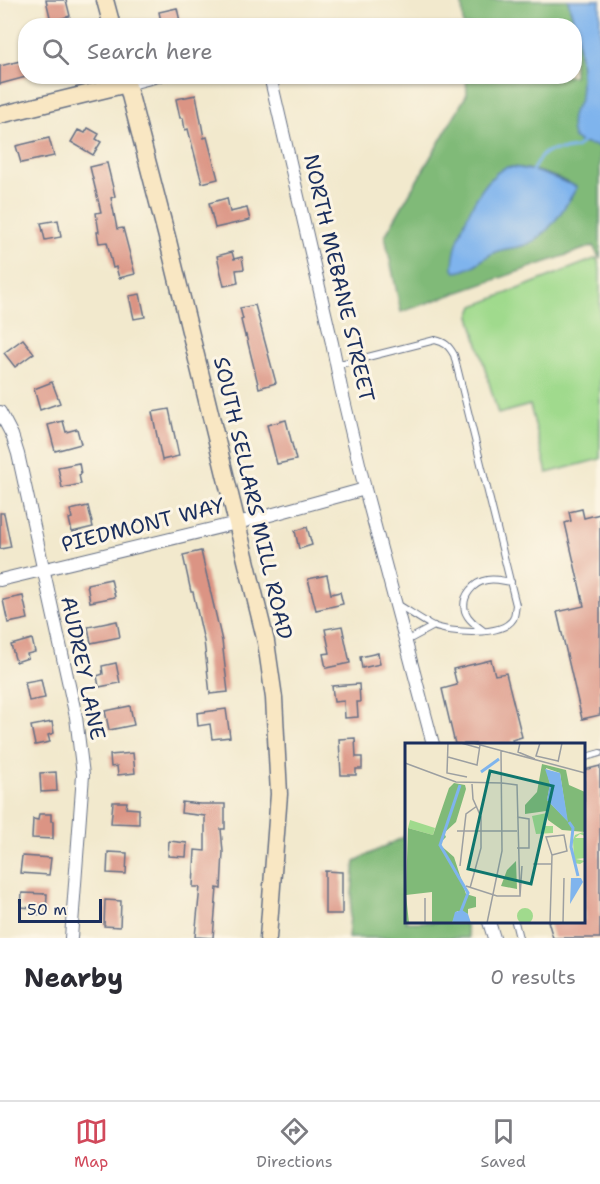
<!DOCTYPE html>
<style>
body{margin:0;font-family:"Shantell Sans",sans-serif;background:#f2f2f3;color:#2b2b33}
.scale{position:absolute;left:18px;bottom:15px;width:84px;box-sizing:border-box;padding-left:6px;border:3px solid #1b2f5e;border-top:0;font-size:16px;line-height:21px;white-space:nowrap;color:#1b2f5e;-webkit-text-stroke:4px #fcf5e5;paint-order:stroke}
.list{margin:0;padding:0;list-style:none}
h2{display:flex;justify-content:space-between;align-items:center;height:78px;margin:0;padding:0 24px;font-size:26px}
h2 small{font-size:20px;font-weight:400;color:#7c7c81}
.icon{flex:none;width:33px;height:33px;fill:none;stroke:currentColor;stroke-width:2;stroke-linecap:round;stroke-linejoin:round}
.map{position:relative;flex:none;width:600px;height:938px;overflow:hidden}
.search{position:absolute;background:#fff;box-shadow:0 2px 4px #0004;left:18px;right:18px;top:18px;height:66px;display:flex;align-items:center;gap:15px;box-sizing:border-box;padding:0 21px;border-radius:24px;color:#7c7c81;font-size:22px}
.sheet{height:162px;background:#fff}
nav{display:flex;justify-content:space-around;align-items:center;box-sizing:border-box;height:84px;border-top:2px solid #e1e1e2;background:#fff;font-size:16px;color:#7c7c81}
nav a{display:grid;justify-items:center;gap:3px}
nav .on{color:#d1495b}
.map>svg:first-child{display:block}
</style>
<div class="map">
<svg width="600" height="938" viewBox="0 0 600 938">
<rect width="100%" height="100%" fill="#fcf5e5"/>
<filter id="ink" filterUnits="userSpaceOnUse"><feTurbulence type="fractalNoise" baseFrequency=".0167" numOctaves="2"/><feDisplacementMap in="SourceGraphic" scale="12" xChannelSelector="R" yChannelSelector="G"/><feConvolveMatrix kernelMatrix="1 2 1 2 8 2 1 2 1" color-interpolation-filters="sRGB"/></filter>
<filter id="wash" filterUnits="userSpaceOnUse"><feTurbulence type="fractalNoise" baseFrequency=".008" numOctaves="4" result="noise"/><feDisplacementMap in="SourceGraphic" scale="24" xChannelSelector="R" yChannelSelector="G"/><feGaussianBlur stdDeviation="1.35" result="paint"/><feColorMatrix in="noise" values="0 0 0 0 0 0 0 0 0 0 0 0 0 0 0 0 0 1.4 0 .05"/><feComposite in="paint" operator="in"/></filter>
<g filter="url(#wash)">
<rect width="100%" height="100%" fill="#f2e9cd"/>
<!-- green -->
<path fill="#a0da8d" stroke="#5e8476" stroke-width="1.5" d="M597,258L600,269V459L547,473L530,405L498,414L470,316L474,306Z"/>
<!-- forest -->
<path fill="#80ba78" stroke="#4e746b" stroke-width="1.5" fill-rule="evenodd" d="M462,0H568L576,30L582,75L580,102V143L591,144L600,147V259L593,246L401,312L385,236L467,94L466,77L574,76V26L463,25ZM506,167C530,167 556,176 577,187C566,206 548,236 527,244C518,248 508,247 499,250C490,253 482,260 475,265Z
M406,828V922H465L469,938H348L355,861L404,837Z"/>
<!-- water -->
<path fill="#7fb4ed" stroke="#4d72a6" stroke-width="1.5" d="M568,0H600V147C592,144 579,145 574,138C570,131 571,117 574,110C577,105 580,104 580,98C584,65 577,32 568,0Z
M506,167C531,167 554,178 577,187C566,206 547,238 525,245C514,249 503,248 493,253C480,260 470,271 455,272L453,269C453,239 478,181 506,167Z"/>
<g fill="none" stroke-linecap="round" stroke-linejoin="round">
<!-- stream -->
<path stroke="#7fb4ed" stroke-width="3" d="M532,171C548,141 550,154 576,148L583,141"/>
</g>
<g id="blocks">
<!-- building -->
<path fill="#db9484" d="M46,0H66L70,16L51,21Z
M177,8L181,26H162L159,12Z
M24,60L26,67V77L0,84V66Z
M196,95L204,138L207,137L218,179L202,183L188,129L185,130L183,118H180L176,99Z
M88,128L99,134L96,139L101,142L93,155L71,142L78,130L85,133Z
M49,138L54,156L21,163L16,146Z
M107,163L115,196L111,198L117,229L123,228L135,274L119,278L116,267L113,268L107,242L99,243L97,232H99L96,213L101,212L90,167Z
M227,198L230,212L247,208L250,220L215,228L209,203Z
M58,220L61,237L45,240L41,223Z
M232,252L234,259L242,257L244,269L236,270L238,283L224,286L217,256Z
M140,294L145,317L134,319L129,296Z
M255,305L276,383L259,388L246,335L245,336L241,320L243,319L240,308Z
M23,339L34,353L15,367L4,353Z
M52,382L60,403L40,410L34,389Z
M169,409L179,456L162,460L152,412Z
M286,420L296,460L277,464L267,425Z
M63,421L66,432L77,429L81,444L55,451L48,425Z
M79,463L81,474L79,475L81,484L62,488L58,467Z
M88,506L93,527L72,532L69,519L72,518L70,510Z
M582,509L584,518L600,514V715L582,719L557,612L584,606L565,523L571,521L569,512Z
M0,513H4L11,547L0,549Z
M307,527L312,545L299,549L295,531Z
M201,551L222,641L228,692L210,694L204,641L193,592H191L183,555Z
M327,575L331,594L340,592L343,604L316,610L308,579Z
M111,579L115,597L90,602L87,584Z
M23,596L28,619L8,623L3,600Z
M117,621L120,637L91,643L88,627Z
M342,626L350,663L326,668L323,654L330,653L325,629Z
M32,639L35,652L27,654L28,658L16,662L11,645Z
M378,653L380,664L362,668L360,657Z
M491,660L495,675L506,673L522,737L512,740L514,744H455L442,689L457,685L453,669Z
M116,663L120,683L99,687L97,676L103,674L102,666Z
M41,679L45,698L29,701L25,682Z
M359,684L360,702H357L358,717L345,718L344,701L334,702L332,686Z
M130,706L134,725L109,730L105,711Z
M226,709L230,737L212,739L210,724L198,726L197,713Z
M52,722L54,733L48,735L50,742L35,745L31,726Z
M355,738L356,757H362V769H356V775H341L339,739Z
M133,753L135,773L118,775L117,766L111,767L110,755Z
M600,766V938H553L548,921H584V770Z
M56,772L57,791L41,792L40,773Z
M113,802H127L126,808L139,809V824L111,823Z
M182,802L200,804H225V829H221L223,852L221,889L217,888L213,938L195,937L200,887H193L195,850L205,851V816L181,813Z
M39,814H51V821H53V839L32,838L33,819L38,820Z
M169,841L187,843L186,857L168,856Z
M108,852L127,853L126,874L107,873Z
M22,856L51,858L49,875L20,873Z
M325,871L342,872V914H325Z
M22,893L47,894L46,915L32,914V908L21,907Z
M105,900L121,901L120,927L104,926Z"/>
</g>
</g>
<g filter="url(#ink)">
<use href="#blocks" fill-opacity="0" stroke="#667085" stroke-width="1.5"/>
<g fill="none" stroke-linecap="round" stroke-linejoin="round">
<defs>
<path id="lane" d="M336,365L435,340C445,342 449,346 454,355L516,605C515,610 515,615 513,619C502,637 450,633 433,626C421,620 409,611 397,604
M484,631C477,626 468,620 465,611C461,596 474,582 487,580C495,578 503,581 511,582
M406,641L434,626
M586,757L600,753
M515,922L519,938"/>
<path id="street" d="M270,76L332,343L341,388L365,489L433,744
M127,84L158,76
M0,412L12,435L18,454L76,717L83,775L71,938
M0,580L270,515L365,489
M489,922L494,938"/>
<path id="secondary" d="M105,0L112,26
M125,76L168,241L266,642L274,698L279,794L268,938
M0,115L127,84"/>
</defs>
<!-- lane casing -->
<use href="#lane" stroke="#667085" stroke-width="8"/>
<!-- street casing -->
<use href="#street" stroke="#667085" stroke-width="14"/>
<!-- secondary casing -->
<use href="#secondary" stroke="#667085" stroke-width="19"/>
<!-- lane -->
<use href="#lane" stroke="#fff" stroke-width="6"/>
<!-- street -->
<use href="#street" stroke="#fff" stroke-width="12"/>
<!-- secondary -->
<use href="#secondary" stroke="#f9e7c3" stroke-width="16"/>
</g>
</g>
<g text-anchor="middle" stroke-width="6" stroke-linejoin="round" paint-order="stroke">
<!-- street labels -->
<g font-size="21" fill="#1b2f5e" stroke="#fcf5e5">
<text transform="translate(339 278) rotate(77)" y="7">NORTH MEBANE STREET</text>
<text transform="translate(253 498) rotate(77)" y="7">SOUTH SELLARS MILL ROAD</text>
<text transform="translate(143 525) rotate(-14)" y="7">PIEDMONT WAY</text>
<text transform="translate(83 668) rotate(78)" y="7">AUDREY LANE</text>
</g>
</g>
<!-- overview -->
<g transform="translate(405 743)">
<rect width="180" height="180" fill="#f2e9cd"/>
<path d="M142,70L140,83H148V90L131,91L127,73ZM5,77L30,85L28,92L3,85ZM178,89L180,93L175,91L170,95H180V115L171,116L180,118L175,121L169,120L168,97L170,92ZM112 173a8 8 0 1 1 16 0a8 8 0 1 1-16 0Z" fill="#a0da8d"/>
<path d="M137,21L161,27L164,42L180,49V89L157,87L143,77L141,68L120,71V62L132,49ZM141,25L155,30L162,77L142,57L145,41ZM49,40L60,42L61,46L51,79L39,90L41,94L34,101L49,114L61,151L71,154V164L63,166V171L52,168L47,180H27V149L1,152L4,180H0L3,85L28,92L44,45ZM111,118L112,146L96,143L102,127Z" fill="#80ba78" fill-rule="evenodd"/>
<path d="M140,26L155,30L163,79L142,57L145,41ZM166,135H176L178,139L165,161ZM57,167L63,171L66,180H47L50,169Z" fill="#7fb4ed"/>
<path fill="none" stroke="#7fb4ed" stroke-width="3" d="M76,29L94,16M55,42L35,102L63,150L56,168M164,79L168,85L166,104L173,133"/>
<path fill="none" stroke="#9c9fa1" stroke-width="1.5" d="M43,0L42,30L62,34M56,0L74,5M68,0L180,30M115,0L113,9L130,16M135,0L131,13L153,18M43,14L72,22L75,2M153,19L157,0M0,20L51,39L97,40M112,74L124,76V105H112M52,88H112M128,121H147M55,123L61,71L72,63M61,143L92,153H115L112,42L97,40M65,145L76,105V74L68,56L67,41M115,153L117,123M20,180V155M82,180L97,108L96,8M145,180L147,112L141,94L159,92L162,108L147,112M158,180L159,135"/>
<path fill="#0f766e" fill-opacity="0.15" stroke="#0f766e" stroke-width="3" d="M85,28L148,43L126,141L63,126Z"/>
<rect width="180" height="180" fill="none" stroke="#1b2f5e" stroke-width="3"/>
</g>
</svg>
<div class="scale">50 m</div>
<div class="search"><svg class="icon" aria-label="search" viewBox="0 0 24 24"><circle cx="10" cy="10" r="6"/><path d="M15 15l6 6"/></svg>Search here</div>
</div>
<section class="sheet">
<h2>Nearby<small>0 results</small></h2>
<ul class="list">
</ul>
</section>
<nav>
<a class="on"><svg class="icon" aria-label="map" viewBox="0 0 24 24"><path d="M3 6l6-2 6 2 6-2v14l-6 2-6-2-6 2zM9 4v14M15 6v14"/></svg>Map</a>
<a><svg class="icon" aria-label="directions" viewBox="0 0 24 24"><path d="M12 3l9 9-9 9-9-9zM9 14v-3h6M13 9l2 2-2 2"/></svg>Directions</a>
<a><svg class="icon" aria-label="saved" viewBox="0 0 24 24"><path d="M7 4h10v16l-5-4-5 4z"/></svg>Saved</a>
</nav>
